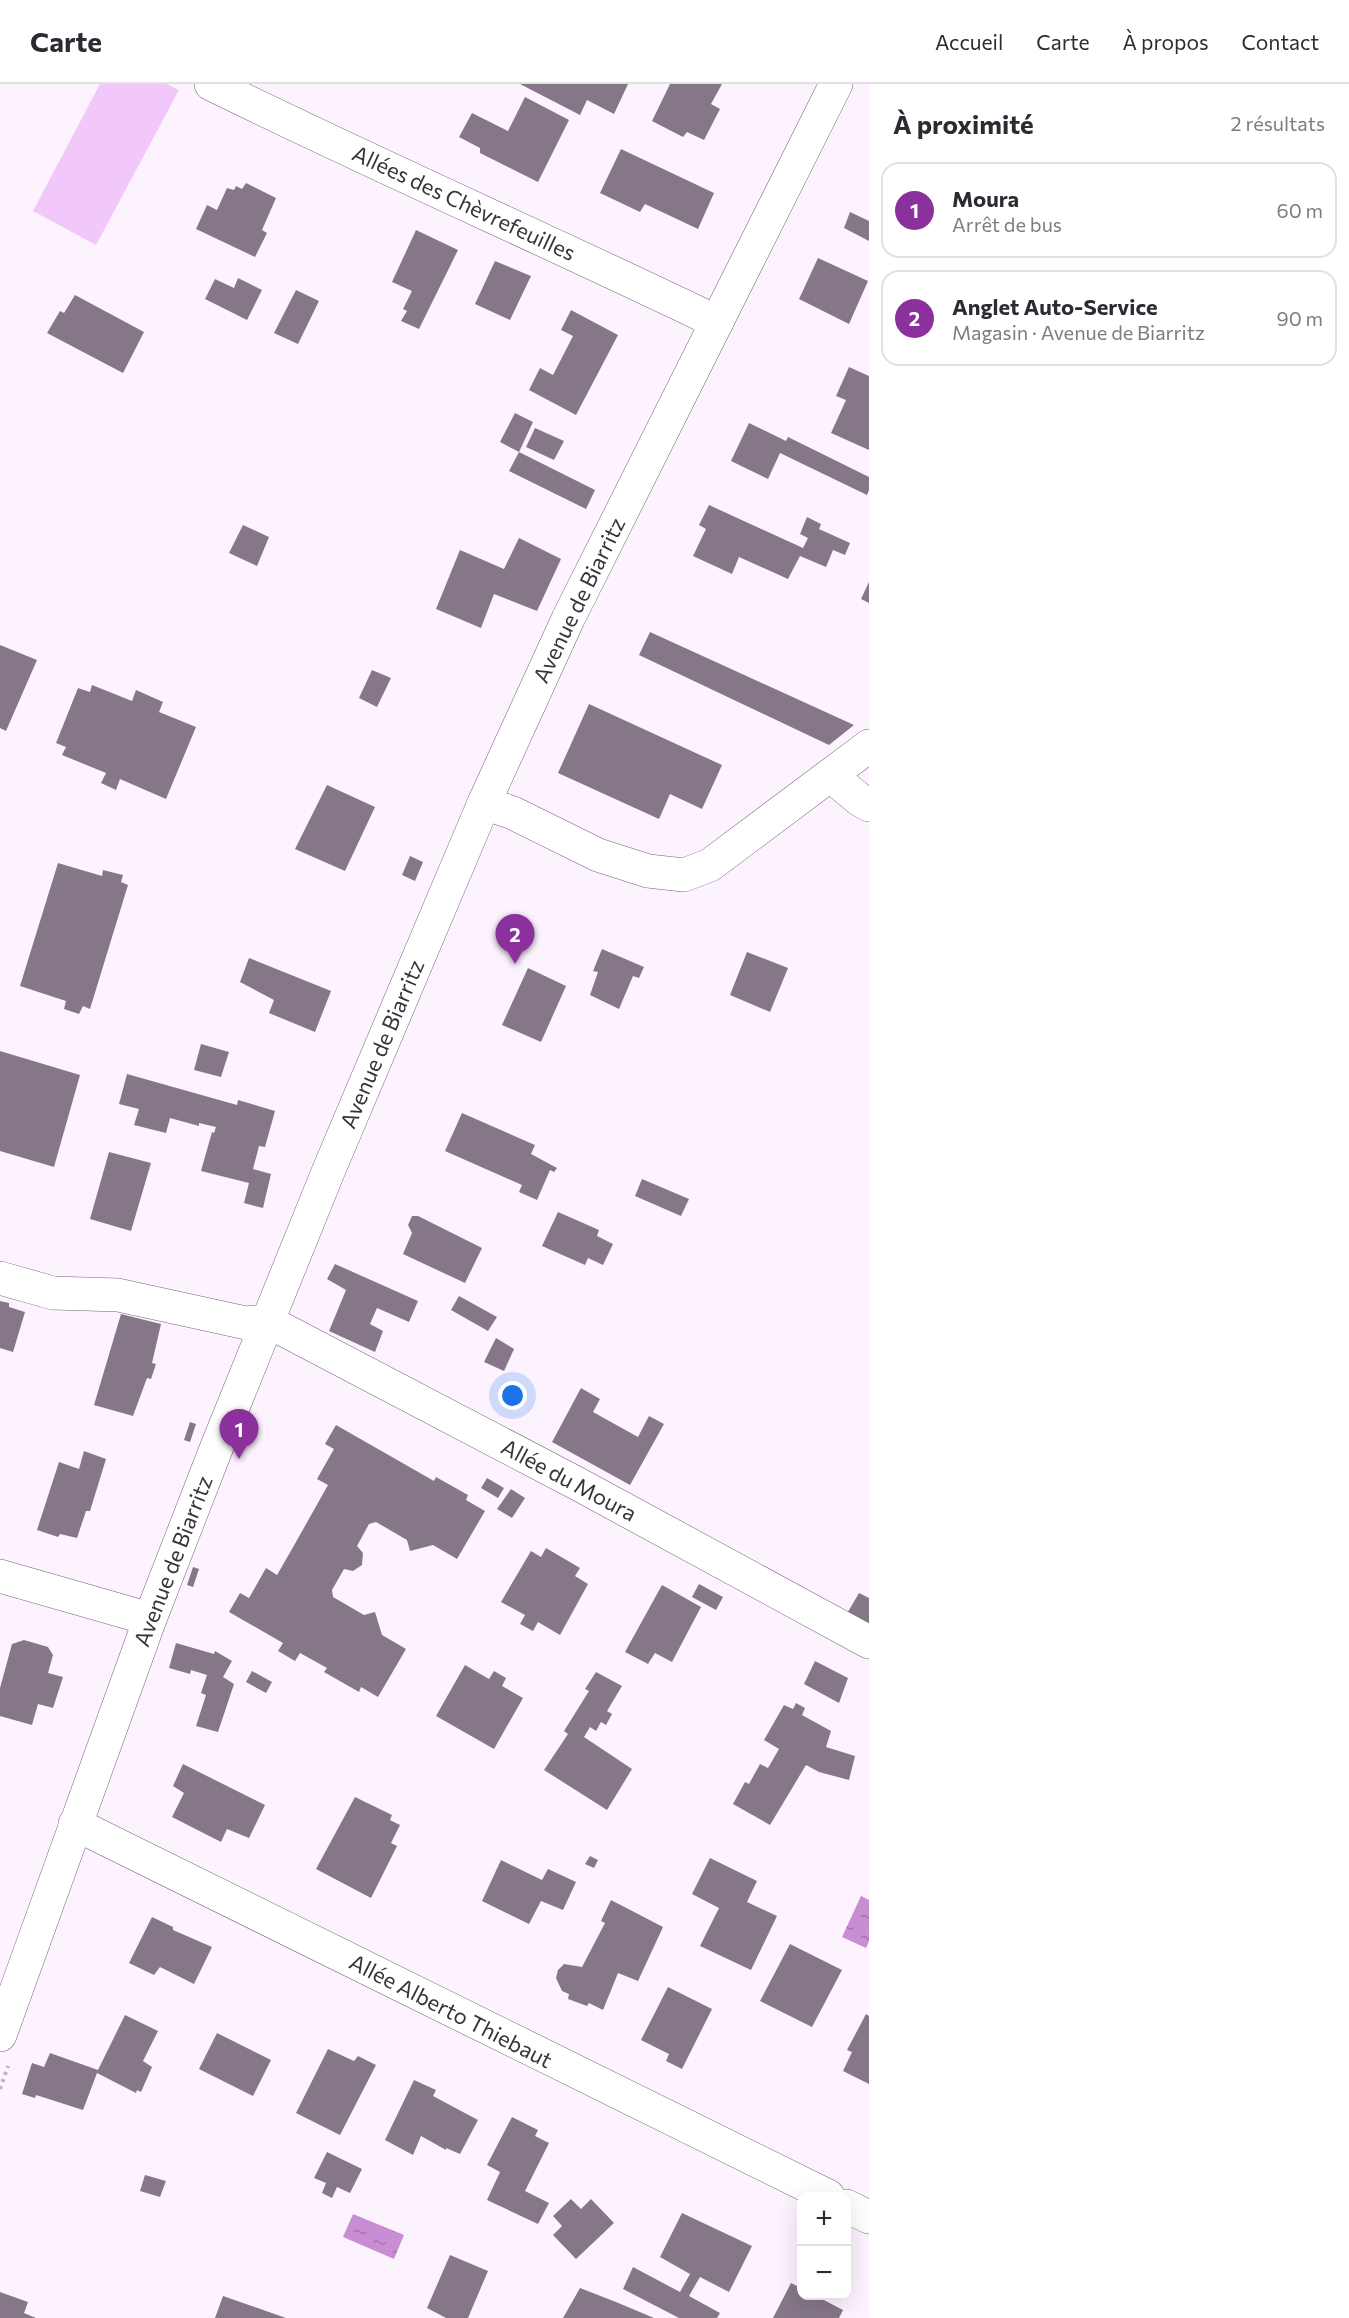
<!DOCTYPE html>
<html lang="fr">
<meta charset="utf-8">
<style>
body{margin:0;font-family:Commissioner,sans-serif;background:#f7f7f7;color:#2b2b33}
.controls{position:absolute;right:18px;bottom:18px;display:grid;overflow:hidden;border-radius:12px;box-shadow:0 6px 24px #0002}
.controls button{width:54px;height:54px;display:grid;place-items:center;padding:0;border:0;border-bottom:2px solid #e1e1e2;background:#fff;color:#2b2b33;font:30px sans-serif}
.you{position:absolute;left:513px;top:1312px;width:21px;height:21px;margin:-15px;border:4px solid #fff;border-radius:50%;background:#1a73e8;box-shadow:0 0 0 9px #1a73e833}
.badge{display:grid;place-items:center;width:39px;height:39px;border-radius:50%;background:#8b309c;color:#fff;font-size:20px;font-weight:700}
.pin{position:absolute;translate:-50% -50px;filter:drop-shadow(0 2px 3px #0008)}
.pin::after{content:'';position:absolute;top:32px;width:21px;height:18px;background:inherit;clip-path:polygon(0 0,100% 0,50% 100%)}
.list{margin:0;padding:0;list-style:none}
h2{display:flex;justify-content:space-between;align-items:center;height:78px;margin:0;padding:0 24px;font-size:26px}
h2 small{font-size:20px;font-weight:400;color:#7c7c81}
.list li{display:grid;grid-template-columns:39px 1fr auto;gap:18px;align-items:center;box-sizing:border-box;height:96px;margin:0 12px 12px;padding:0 12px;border:2px solid #e1e1e2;border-radius:18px}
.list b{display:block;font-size:22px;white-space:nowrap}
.list p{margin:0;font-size:20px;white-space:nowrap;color:#7c7c81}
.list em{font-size:20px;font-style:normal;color:#7c7c81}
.map{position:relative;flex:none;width:869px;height:2234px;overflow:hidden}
header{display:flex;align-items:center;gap:36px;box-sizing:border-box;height:84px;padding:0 30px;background:#fff;border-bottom:2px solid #e1e1e2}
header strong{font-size:28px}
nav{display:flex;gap:33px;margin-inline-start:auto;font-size:21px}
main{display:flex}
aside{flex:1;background:#fff}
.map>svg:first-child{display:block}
</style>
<header>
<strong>Carte</strong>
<nav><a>Accueil</a><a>Carte</a><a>À propos</a><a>Contact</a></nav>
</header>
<main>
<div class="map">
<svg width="869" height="2234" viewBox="0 0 869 2234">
<defs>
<pattern id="water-ripples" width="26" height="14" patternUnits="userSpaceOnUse" patternTransform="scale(1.5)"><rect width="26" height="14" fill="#c88dd3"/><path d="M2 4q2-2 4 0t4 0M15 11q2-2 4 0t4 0" fill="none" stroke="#a374ac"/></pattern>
</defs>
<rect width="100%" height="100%" fill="#fdf3ff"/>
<!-- pitch -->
<path fill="#f2c8fa" d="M100,0H167L179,6L96,161L33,127Z"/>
<!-- water -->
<path fill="url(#water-ripples)" d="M861,1812L869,1816V1857L866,1864L842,1853Z
M353,2130L404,2151L394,2175L343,2153Z"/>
<!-- building -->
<path fill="#857788" d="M520,0H628L614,30L587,16L580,31Z
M670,0H722L711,20L720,25L704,56L687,48L683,53L652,37Z
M525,13L569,36L538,98L480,69V64L459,53L472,29L508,47Z
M621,65L714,109L698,145L645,120L640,128L600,109Z
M246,99L276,114L262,146L267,149L255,173L196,145L207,121L217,126L227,104L234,106L236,102L242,105Z
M850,128L869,137V157L844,144Z
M416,146L458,166L419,245L401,237L407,227L403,225L412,207L392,198Z
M818,174L868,197L849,240L799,215Z
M495,177L531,192L510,236L475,220Z
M238,194L262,206L247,236L205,215L215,195L234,204Z
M296,206L319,217L298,260L274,249Z
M75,211L144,248L123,289L47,249L60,227L64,229Z
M571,226L618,251L576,331L529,306L540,284L553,291L573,252L561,246Z
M849,283L869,292V366L831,349L846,316L836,312Z
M515,329L533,338L519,368L500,358Z
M749,339L786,357L788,353L869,393V406L867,411L780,369L768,395L731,377Z
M535,344L564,357L554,376L526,363Z
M519,368L595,406L586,425L509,387Z
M709,421L803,464L808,454L800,450L807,433L821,440L819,445L850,459L845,471L833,466L826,483L800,472L788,495L739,473L732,490L693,472L706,445L699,441Z
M243,441L269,453L257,482L229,469Z
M519,454L561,475L537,527L494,510L481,544L436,525L460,466L504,485Z
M869,498V519L861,515Z
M650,548L854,641L829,661L639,571Z
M0,561L37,576L6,647L0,644Z
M372,586L391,594L377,623L359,614Z
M92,601L132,617L136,606L163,618L159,628L196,643L166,715L120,695L116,706L101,699L106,689L62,671L66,663L56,659L78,604L90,608Z
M589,620L722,681L702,725L670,710L659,735L558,689Z
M327,701L375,723L345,787L295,765Z
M410,772L423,778L415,797L402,791Z
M58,779L102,792L103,786L123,791L121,798L128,801L90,925L83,922L79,930L64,925L66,917L20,902Z
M602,865L644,883L639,894L633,892L619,925L590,911L598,888L593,887Z
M747,868L788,884L770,928L730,911Z
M249,874L331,907L315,948L269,929L274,916L240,898Z
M528,884L566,902L541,958L502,941Z
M201,960L229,968L221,993L194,986Z
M0,967L80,991L54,1083L0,1067Z
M127,990L237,1021L238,1016L275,1027L265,1063L259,1062L253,1085L271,1090L263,1124L244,1119L249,1099L201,1087L212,1048L214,1049L216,1043L199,1039V1042L170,1034L166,1049L134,1041L139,1025L119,1020Z
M462,1029L535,1061L531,1070L557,1084L554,1088L550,1086L537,1116L519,1108L522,1101L445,1067Z
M109,1068L151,1079L131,1147L90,1135Z
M642,1095L689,1115L681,1132L635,1112Z
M558,1128L599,1146L597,1152L613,1160L603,1181L588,1174L585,1181L542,1162Z
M412,1132H418L482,1164L465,1199L403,1170L412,1149L408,1141Z
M335,1180L418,1217L409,1238L377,1224L370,1240L383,1247L375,1268L329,1247L346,1206L327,1195Z
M459,1212L497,1233L488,1247L451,1226Z
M0,1217L9,1219V1223L25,1228L13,1268L0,1264Z
M121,1230L161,1240L152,1279L156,1280L151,1295L147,1294L133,1332L94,1321Z
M496,1254L514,1265L504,1287L484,1278Z
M581,1304L600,1315L593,1328L638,1353L649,1332L664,1340L630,1401L552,1358Z
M190,1338L196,1340L190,1358L184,1356Z
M336,1341L434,1397L436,1393L468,1411L466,1416L485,1427L457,1475L433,1461L410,1467L407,1456L376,1438L369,1440L357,1462L363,1469L362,1481L353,1487L344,1485L332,1506L333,1513L364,1531L375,1528L382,1551L406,1565L378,1613L361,1603L359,1608L324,1588L327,1584L300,1569L295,1577L278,1567L283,1559L229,1528L240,1509L249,1514L266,1484L277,1491L292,1465L328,1401L317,1395L334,1365L325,1360Z
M84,1367L106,1375L90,1427H86L77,1454L60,1450L58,1453L37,1446L59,1378L79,1385Z
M487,1394L504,1404L498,1414L481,1404Z
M511,1405L525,1414L512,1434L497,1425Z
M546,1464L580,1484L575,1492L588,1500L560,1551L538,1538L533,1547L520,1540L525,1531L501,1518L531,1467L541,1473Z
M193,1483L199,1485L193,1503L187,1501Z
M699,1500L723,1513L716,1526L692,1513Z
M662,1501L701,1523L672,1578L655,1569L648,1580L625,1568Z
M859,1509L869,1514V1546L845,1533Z
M24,1556L48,1563L53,1571L48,1589L63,1593L53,1624L38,1620L32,1641L0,1632V1604L12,1560Z
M176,1559L214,1570L215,1567L232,1577L223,1593L234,1600L218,1648L196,1642L206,1611L201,1609L207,1591L191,1586L190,1590L169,1584Z
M815,1577L848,1594L839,1619L804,1600Z
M465,1581L489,1595L494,1587L506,1594L502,1602L523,1614L494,1665L436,1632Z
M252,1587L272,1598L266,1609L246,1598Z
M596,1588L622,1602L607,1627L612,1630L606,1641L601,1638L596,1647L590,1643L584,1653L632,1685L607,1726L544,1686L568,1650L564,1647L589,1607L585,1605Z
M796,1619L805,1624L802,1631L831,1647L826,1663L855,1672L849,1696L819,1688L806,1681L770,1741L733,1720L745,1698L749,1700L760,1680L768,1684L779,1665L764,1656L784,1621L793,1625Z
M183,1680L265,1721L249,1754L227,1745L221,1758L172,1733L184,1709L173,1702Z
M355,1713L392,1731L390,1736L400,1741L391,1759L397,1762L371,1814L316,1785Z
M590,1772L598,1776L594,1784L585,1780Z
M710,1774L757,1797L747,1818L777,1832L751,1886L700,1862L719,1824L692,1810Z
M501,1776L542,1796L548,1785L576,1798L563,1826L541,1817L529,1840L482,1817Z
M611,1816L663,1843L638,1897L618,1889L603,1926L589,1919L587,1922L568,1915L569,1910L562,1907L556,1894L558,1886L564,1880L582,1883L605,1839L601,1837Z
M152,1833L173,1843V1846L212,1863L194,1900L160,1883L154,1891L129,1879Z
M790,1860L842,1886L812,1943L760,1917Z
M668,1903L712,1925L682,1985L666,1977L669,1970L641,1956Z
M866,1930L869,1932V2000L843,1987L852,1968L847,1966Z
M125,1931L158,1947L143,1977L152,1983L141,2008L137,2006L136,2009L97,1989L83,2026L36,2011L35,2014L22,2010L32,1979L44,1983L50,1969L98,1986Z
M217,1949L271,1976L253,2012L199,1985Z
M328,1965L354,1977L358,1972L376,1981L340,2051L296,2029Z
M414,1996L436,2006L433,2012L478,2036L460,2070L446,2064V2066L421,2052L413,2071L385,2056Z
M512,2033L538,2046L535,2052L549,2059L525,2107L549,2119L538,2140L487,2116L500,2088L487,2081Z
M327,2068L362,2085L350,2109L337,2103L332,2114L322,2109L326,2099L314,2094Z
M145,2091L166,2097L160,2113L140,2107Z
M571,2115L581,2125L591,2115L614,2139L576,2175L553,2151L562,2142L553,2132Z
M682,2129L752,2162L729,2208L700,2193L689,2212L720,2229L717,2234H679L623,2205L633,2183L680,2208L690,2190L660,2173Z
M450,2171L488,2187L468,2234H446L427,2224Z
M791,2199L801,2204L802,2212H821L820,2214L843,2226L839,2234H773Z
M580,2204L616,2218L654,2234H563Z
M0,2208L28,2218L24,2229L36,2234H0Z
M223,2212L286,2234H215Z"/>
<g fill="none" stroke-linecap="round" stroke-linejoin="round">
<defs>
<path id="minor" d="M211,0C378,82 549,157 717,238
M831,692L860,716L869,721
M484,719L513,729L598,771L648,787L684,791L710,781L869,662
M0,1194L53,1209L118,1211L246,1239L267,1237L578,1400L869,1558
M0,1492L150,1535
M75,1740L828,2112
M846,2122L869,2133"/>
<path id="major" d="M0,1951L150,1535L216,1365L328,1088L484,719L568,535L836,0"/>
</defs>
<!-- minor casing -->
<use href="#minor" stroke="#736576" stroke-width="34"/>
<!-- major casing -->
<use href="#major" stroke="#736576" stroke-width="34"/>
<!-- path -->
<path stroke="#b9b1bb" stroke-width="4" stroke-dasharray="3 4.5" stroke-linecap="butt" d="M0,2005L8,1982"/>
<!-- minor -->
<use href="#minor" stroke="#fff" stroke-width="33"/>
<!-- major -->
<use href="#major" stroke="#fff" stroke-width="33"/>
</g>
<g text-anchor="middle" stroke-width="6" stroke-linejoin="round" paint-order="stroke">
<!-- street labels -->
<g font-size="22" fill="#39333b" stroke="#fff">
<text transform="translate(464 119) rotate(25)" y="8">Allées des Chèvrefeuilles</text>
<text transform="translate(579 516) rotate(-64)" y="8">Avenue de Biarritz</text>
<text transform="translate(382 960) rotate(-67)" y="8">Avenue de Biarritz</text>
<text transform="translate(569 1396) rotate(28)" y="8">Allée du Moura</text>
<text transform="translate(173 1477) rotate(-69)" y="8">Avenue de Biarritz</text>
<text transform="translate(451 1927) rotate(27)" y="8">Allée Alberto Thiebaut</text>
</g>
</g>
</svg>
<div class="controls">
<button>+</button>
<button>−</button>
</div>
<div class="you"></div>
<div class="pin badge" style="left:239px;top:1375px">1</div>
<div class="pin badge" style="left:515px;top:880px">2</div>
</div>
<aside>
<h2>À proximité<small>2 résultats</small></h2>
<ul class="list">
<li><span class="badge">1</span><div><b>Moura</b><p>Arrêt de bus</p></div><em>60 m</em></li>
<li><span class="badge">2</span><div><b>Anglet Auto-Service</b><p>Magasin · Avenue de Biarritz</p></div><em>90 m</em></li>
</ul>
</aside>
</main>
